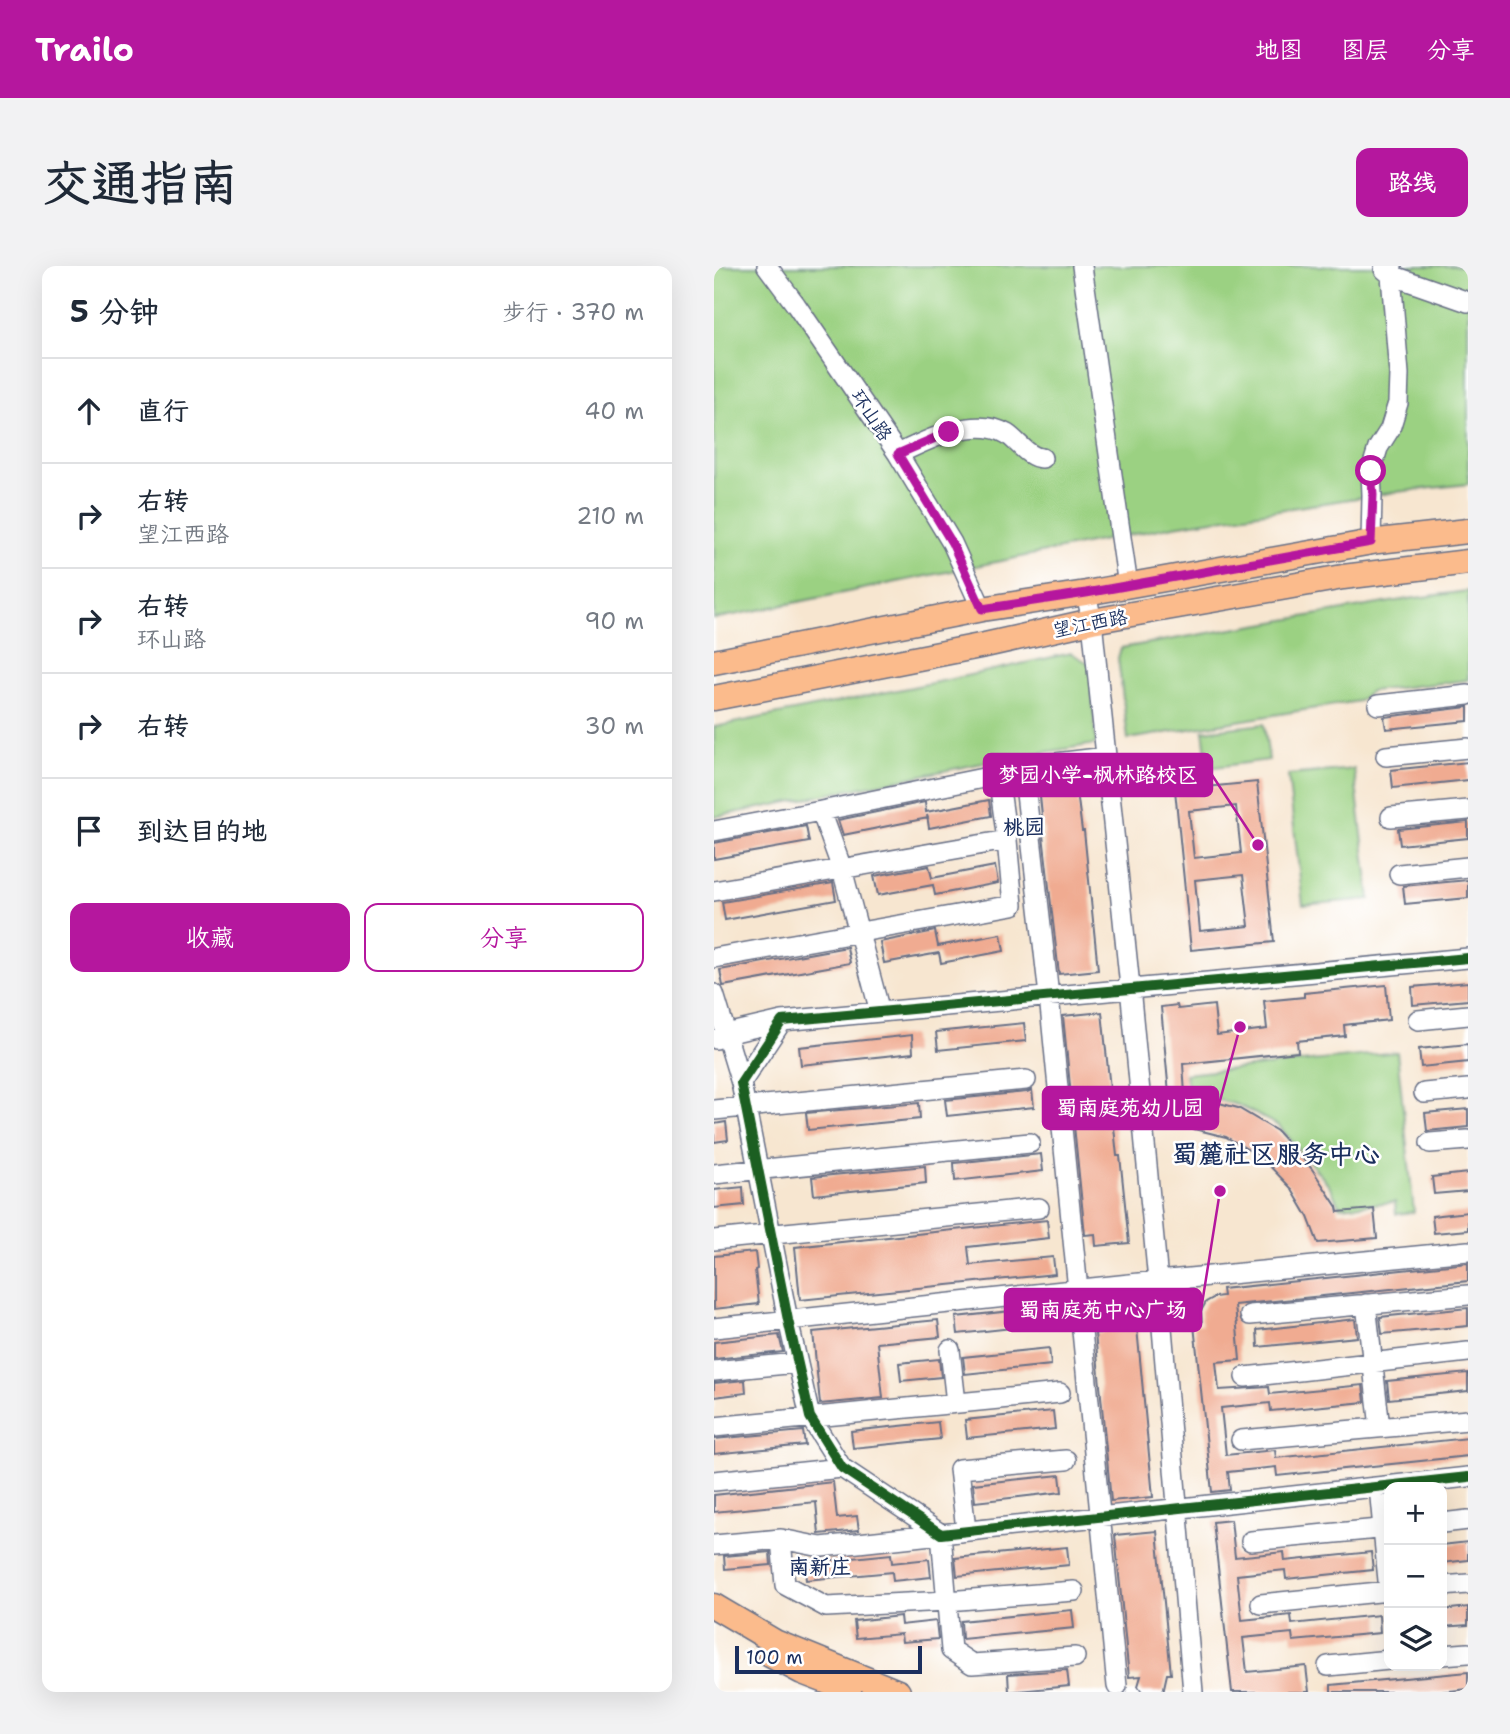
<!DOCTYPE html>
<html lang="zh">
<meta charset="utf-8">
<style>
body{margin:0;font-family:"Shantell Sans","LXGW WenKai TC",sans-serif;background:#f2f2f3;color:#1f2937}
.controls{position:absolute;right:21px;bottom:21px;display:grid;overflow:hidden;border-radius:14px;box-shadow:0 7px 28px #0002}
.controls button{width:63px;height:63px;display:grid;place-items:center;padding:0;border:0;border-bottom:2px solid #e0e1e3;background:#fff;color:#1f2937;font:35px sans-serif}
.scale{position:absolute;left:21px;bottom:18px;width:187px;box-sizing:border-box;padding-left:7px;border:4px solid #1b2f5e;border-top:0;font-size:19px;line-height:24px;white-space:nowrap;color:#1b2f5e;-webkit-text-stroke:5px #fff;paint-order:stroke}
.stop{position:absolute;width:21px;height:21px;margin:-16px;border:5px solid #b5179e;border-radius:50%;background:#fff}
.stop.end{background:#b5179e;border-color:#fff;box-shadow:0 2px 7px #0008}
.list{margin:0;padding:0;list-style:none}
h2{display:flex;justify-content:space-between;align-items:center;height:91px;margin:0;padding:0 28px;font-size:30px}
h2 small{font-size:23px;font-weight:400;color:#747a83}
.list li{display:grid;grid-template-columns:46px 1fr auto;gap:21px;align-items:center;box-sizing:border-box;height:105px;padding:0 28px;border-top:2px solid #e0e1e3}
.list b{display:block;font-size:26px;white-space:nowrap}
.list p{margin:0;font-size:23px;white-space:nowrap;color:#747a83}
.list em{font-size:23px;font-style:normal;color:#747a83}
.actions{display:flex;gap:14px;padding:21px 28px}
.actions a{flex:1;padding:16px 0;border:2px solid #b5179e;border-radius:14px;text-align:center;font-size:24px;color:#b5179e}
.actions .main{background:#b5179e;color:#fff}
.icon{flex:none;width:38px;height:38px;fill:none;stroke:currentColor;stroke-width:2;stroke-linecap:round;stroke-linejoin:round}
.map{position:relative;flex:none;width:754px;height:1426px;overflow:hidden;border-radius:14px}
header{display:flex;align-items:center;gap:42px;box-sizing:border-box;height:98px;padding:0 35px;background:#b5179e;color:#fff}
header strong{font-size:33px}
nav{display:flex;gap:38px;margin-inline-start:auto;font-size:24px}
.intro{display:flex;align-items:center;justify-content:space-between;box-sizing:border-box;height:168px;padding:0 42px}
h1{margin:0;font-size:49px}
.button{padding:18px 32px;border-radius:14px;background:#b5179e;color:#fff;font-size:24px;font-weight:700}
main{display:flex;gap:42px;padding:0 42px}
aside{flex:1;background:#fff;border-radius:14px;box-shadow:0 7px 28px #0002}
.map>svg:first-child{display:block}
</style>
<header>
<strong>Trailo</strong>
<nav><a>地图</a><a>图层</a><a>分享</a></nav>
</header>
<div class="intro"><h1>交通指南</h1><a class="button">路线</a></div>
<main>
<aside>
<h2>5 分钟<small>步行 · 370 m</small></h2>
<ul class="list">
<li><svg class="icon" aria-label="ahead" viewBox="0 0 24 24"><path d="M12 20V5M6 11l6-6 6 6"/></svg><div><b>直行</b></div><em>40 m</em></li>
<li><svg class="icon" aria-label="right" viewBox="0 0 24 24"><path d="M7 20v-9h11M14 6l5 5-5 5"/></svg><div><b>右转</b><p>望江西路</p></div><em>210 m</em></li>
<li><svg class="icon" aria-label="right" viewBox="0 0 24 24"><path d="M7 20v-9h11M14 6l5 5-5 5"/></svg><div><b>右转</b><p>环山路</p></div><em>90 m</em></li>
<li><svg class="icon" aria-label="right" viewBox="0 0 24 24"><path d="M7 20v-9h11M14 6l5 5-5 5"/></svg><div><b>右转</b></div><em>30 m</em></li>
<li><svg class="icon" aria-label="arrive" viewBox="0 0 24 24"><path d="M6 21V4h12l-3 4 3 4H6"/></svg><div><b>到达目的地</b></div></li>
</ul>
<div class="actions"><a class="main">收藏</a><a>分享</a></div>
</aside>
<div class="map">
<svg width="754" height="1426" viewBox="0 0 754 1426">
<rect width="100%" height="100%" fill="#fff"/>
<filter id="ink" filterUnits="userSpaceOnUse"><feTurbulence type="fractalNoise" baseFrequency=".0143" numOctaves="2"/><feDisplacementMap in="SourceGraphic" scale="14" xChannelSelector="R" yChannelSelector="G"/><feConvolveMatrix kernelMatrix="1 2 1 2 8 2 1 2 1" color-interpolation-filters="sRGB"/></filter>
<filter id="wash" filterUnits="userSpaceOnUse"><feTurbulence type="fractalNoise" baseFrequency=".00686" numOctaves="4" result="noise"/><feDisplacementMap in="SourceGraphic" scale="28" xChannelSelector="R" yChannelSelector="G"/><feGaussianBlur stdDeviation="1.57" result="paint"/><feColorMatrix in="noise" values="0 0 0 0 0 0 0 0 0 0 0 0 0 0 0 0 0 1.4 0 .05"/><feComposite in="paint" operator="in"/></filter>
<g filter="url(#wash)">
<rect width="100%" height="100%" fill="#f7e6d0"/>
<!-- green -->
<path fill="#9bd182" stroke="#5b8070" stroke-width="2" d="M0,0H754V218L682,226L460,260L0,353Z
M754,325V414L657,425L645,435L414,473L404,392L407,382L694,333Z
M357,387L376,398L382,478L294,492L0,551V461L233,414Z
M550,458L555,494L494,502L489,465Z
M640,503L656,633L589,639L574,509Z
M683,786L700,946L682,948L681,936L626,941L615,919L565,860L524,839L474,826L471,808Z"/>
<g id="blocks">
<!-- building -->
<path fill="#f0ab91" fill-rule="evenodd" d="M754,441V455L672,463L670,451Z
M754,496V514L679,522L677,504Z
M354,508L362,518L368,565H370L384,704L345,708L329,569H330L324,511Z
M543,516L560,676L477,684L461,524ZM522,540L527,587L480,592L475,545ZM529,609L535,660L486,665L481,614Z
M275,534L277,550L215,562L213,549L214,552L129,569L124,554L211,536L212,546Z
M754,556V572L686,579L684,563Z
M92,560L95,576L0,593V577Z
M215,600L218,612L281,600L284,617L221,629L219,619L164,629L160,610Z
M754,614V632L691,638L689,620Z
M119,617L122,634L11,654L8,636Z
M221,665L224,680L287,668L290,685L227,697L225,687L170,697L166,676Z
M133,681L136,697L9,720L6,704Z
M754,716V734L699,739L698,721Z
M672,719L675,754L630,759L631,770L583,775L584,786L469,798L471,828L524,842L563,865L598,903L623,941L624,946L660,943L663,972L604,977L594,951L577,922L547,891L512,871L476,862L458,860L447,741L463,739L464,743L500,739L503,769L553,763L550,735L590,731V727Z
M388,746L403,890H406L415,977L382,980L381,968L371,969L349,750Z
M310,757L312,775L224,784L222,766Z
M198,769L199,787L87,799L85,781Z
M754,778V796L707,801L705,783Z
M318,824L320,841L233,850L231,834L313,826Z
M205,837L206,853L94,864L92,847Z
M754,843V861L713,865L711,847Z
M12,856L14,874L0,876V858Z
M327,888L329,905L241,915L240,897Z
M211,900L212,917L100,929L98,911Z
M754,907V925L720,928L718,911Z
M29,921L30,939L0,942V924Z
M754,946V964L720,967L718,950Z
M333,954L335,972L254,981L256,999L339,991L341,1008L86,1034L81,981Z
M41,986L43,1003L41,1004L45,1038L0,1043V990Z
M754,997V1015L521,1039L526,1094L502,1096L505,1124L555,1121L556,1128L649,1119L651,1136L557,1145L556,1137L507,1142L512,1189L561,1184L562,1192L754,1172V1190L563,1210L562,1201L514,1206L516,1224L498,1226L480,1059L488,1058L487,1045L492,1036L501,1031L509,1030L508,1023Z
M343,1040L344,1057L244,1068L242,1051Z
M754,1042V1060L668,1068L666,1051Z
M422,1051L439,1231L397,1235L381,1067L390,1066L389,1054Z
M641,1053L643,1071L544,1081L543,1064Z
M224,1054L226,1071L163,1077L169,1132L106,1138L99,1066Z
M65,1069L69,1086L0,1093V1076Z
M335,1082L337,1099L251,1108L249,1091Z
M225,1093L227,1111L187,1115L185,1097Z
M754,1107V1125L675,1133L673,1115Z
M31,1114L32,1127L0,1131V1117Z
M339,1145L341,1163L253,1172L251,1154Z
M224,1156L226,1173L139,1182L137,1165Z
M89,1165L91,1179L0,1188V1173Z
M346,1209L348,1226L261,1236L259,1218Z
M119,1216L123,1252L143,1250L145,1264L105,1268L102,1236L0,1246V1229Z
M517,1254L521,1291L570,1286L571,1295L657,1286L659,1304L572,1313L571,1304L523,1309L528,1354L577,1349L578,1358L665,1349L666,1367L579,1375L578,1367L529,1372L533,1406L592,1400L595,1426H518L499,1256Z
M443,1265L457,1408H453L449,1426H428L424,1420L427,1410L415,1411L401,1269Z
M754,1276V1294L728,1297V1279Z
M353,1281L355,1299L243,1310L241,1292Z
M56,1286L57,1299L11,1303L10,1290Z
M177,1288L178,1297L215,1293L217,1311L179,1315L178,1306L92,1314L90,1297Z
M754,1341V1359L728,1361V1344Z
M358,1344L360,1362L248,1373L247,1355Z
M186,1350L187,1359L222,1355L224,1373L188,1376L187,1368L142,1372L140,1355Z
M353,1404L355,1420L295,1426L294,1408Z
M754,1406V1423L726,1426H617V1419Z"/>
</g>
</g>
<g filter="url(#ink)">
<use href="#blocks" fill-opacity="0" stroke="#686f86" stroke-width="2"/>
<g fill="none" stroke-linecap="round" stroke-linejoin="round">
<defs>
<path id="minor" d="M53,0L82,39L184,188L238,277L268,343
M368,0L414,320
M670,3L677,9L754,36
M184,188C213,174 261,149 293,168C304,175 314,192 328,192
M657,276L658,229L657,205L664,182L676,163L684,137L685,108L677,9L678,0
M372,327L378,355L416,721L444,1015L479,1426
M664,439L754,429
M672,490L754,482
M392,491L309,501L335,730L403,1420
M677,551L754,544
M0,565L107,545L128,603L166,746
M685,608L754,601
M0,625L293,574
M0,692L299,639L293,574L284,509L107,545
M754,692L68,755L27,817L74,1054L96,1151L128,1202L227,1268L754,1211
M0,728L27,817
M704,754L754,749
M2,773L12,768L68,755
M710,827L754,823
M0,844L312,814
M716,877L754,874
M0,908L316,877
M0,974L325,942
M652,1038L666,1162
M536,1049L754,1029
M0,1062L444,1015L754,985
M236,1084L242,1137
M0,1105L83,1097
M531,1111L754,1086
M0,1161L346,1127
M527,1174L754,1154
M0,1215L128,1202
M665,1221L675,1325
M728,1257L754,1254
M252,1264L245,1203L352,1194
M67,1273L107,1281L227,1268L237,1384L258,1398L361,1391
M537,1275L675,1262
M0,1279L67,1273L71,1319L112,1341L233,1335L360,1325
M728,1320L754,1318
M547,1338L675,1325
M728,1389L754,1387
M614,1400L675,1394"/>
<path id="major" d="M0,396L268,343L372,327L664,275L754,265
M0,432L271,379L378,355L629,311L754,296
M0,1340L61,1376L184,1426
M56,1389L88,1406L135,1424"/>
</defs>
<!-- minor casing -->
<use href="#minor" stroke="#686f86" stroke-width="22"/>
<!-- major casing -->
<use href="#major" stroke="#686f86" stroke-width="27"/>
<!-- minor -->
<use href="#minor" stroke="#fff" stroke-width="19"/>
<!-- major -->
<use href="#major" stroke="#fbbb8c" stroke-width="24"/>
<defs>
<path id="cycleway" d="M754,692L68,755L27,817L74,1054L96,1151L128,1202L227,1268L754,1211"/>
</defs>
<!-- cycleway casing -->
<use href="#cycleway" stroke="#fff" stroke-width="15"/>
<!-- cycleway -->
<use href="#cycleway" stroke="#1b5e20" stroke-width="10"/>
</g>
</g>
<g fill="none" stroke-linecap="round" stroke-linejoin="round" filter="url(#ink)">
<!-- route -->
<path stroke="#b5179e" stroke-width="9" d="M235,166L184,188L238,277L268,343L372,327L657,276L659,229L657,205"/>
</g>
<g text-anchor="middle" stroke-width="5" stroke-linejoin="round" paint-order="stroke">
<!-- street labels -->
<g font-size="19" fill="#1b2f5e" stroke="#fff">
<text transform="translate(158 149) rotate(56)" y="7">环山路</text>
<text transform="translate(376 357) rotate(-11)" y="7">望江西路</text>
</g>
<!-- neighbourhood labels -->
<g font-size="21" font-weight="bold" fill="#1b2f5e" stroke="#fff">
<text x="310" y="568">桃园</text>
<text x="106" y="1308">南新庄</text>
</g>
<!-- district labels -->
<g font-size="26" font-weight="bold" fill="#1b2f5e" stroke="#fff">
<text x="562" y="897">蜀麓社区服务中心</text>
</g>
</g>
<!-- callouts -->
<path fill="none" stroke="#b5179e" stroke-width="2.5" d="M544 579L498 509M526 761L504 842M506 925L487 1044"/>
<g fill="#b5179e" stroke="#fff" stroke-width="2.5">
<circle cx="544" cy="579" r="7"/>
<circle cx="526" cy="761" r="7"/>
<circle cx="506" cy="925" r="7"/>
</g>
<g fill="#b5179e" stroke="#b5179e" stroke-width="2.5">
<rect x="270" y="488" width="228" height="42" rx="7"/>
<rect x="329" y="821" width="175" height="42" rx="7"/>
<rect x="291" y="1023" width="196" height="42" rx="7"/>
</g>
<g font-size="21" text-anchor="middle" font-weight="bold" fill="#fff">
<text x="384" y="516">梦园小学-枫林路校区</text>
<text x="416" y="849">蜀南庭苑幼儿园</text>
<text x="389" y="1051">蜀南庭苑中心广场</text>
</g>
</svg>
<div class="controls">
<button>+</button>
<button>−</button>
<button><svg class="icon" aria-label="layers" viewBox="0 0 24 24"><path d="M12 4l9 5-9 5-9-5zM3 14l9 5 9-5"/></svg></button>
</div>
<div class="scale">100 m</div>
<div class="stop" style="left:657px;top:205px"></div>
<div class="stop end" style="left:235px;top:166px"></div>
</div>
</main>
